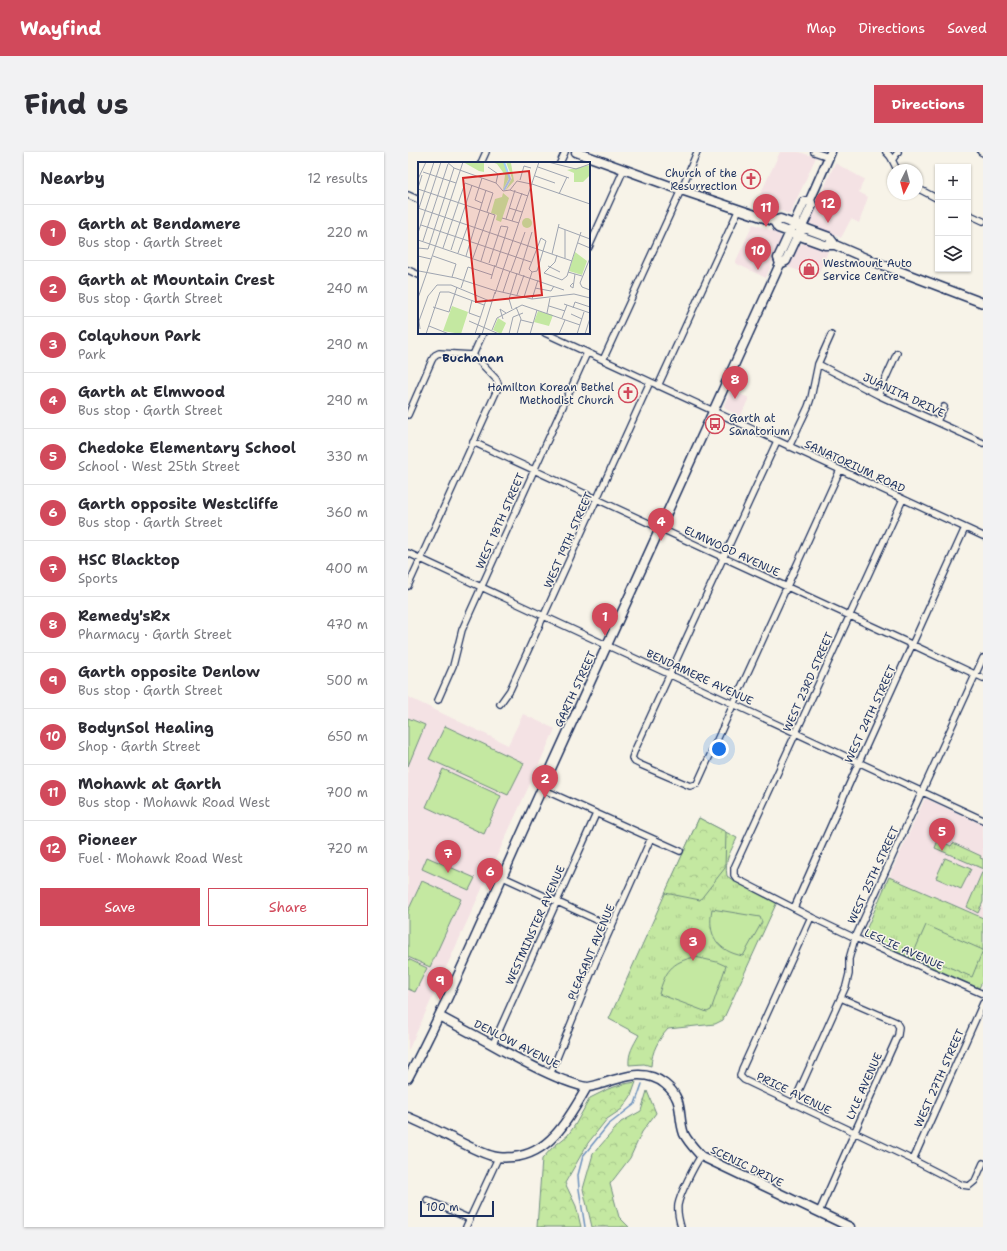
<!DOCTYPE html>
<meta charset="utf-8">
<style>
body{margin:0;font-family:"Shantell Sans",sans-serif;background:#f2f2f3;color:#2b2b33}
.controls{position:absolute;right:12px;top:12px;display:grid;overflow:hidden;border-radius:0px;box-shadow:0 1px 3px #0004}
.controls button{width:36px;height:36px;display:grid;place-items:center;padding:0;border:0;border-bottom:1px solid #e1e1e2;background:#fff;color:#2b2b33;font:20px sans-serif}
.compass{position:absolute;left:479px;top:12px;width:36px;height:36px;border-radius:50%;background:#fff;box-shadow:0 1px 3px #0004;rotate:186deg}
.scale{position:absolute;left:12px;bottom:10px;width:74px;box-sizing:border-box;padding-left:4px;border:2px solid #1b2f5e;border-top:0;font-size:11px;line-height:14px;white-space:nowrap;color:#1b2f5e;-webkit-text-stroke:3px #f7f3e8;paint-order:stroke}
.you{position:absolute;left:311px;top:597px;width:14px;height:14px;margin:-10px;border:3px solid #fff;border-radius:50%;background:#1a73e8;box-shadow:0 0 0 6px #1a73e833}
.badge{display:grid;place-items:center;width:26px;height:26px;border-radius:50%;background:#d1495b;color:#fff;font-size:13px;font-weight:700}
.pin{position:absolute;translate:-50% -33px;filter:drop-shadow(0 1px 2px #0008)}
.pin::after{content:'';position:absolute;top:21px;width:14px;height:12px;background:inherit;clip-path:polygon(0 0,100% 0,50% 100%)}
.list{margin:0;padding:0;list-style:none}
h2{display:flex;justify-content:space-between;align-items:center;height:52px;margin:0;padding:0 16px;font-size:17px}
h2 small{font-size:13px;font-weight:400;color:#7c7c81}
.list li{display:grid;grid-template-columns:26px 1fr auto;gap:12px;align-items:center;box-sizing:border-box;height:56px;padding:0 16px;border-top:1px solid #e1e1e2}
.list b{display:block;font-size:15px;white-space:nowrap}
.list p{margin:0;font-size:13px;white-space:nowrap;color:#7c7c81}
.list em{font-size:13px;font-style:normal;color:#7c7c81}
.actions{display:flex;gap:8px;padding:12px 16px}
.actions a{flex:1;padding:9px 0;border:1px solid #d1495b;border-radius:0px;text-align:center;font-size:14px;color:#d1495b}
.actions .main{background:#d1495b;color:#fff}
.icon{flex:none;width:22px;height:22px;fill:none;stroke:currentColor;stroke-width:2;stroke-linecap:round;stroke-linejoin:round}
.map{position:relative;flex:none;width:575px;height:1075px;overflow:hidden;border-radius:0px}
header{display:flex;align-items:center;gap:24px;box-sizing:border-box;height:56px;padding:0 20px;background:#d1495b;color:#fff}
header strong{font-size:19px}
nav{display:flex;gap:22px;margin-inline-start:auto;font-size:14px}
.intro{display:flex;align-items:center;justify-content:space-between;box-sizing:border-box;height:96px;padding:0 24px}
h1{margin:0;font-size:28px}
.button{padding:10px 18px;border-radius:0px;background:#d1495b;color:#fff;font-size:14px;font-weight:700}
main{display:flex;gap:24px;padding:0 24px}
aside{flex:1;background:#fff;border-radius:0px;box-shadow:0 1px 3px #0004}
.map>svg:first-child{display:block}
</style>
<header>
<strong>Wayfind</strong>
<nav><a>Map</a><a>Directions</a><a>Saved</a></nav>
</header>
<div class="intro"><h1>Find us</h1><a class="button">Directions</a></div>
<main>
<aside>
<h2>Nearby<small>12 results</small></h2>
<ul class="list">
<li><span class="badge">1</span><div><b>Garth at Bendamere</b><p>Bus stop · Garth Street</p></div><em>220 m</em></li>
<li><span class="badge">2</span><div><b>Garth at Mountain Crest</b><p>Bus stop · Garth Street</p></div><em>240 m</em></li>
<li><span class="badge">3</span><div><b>Colquhoun Park</b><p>Park</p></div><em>290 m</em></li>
<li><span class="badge">4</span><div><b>Garth at Elmwood</b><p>Bus stop · Garth Street</p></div><em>290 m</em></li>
<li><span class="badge">5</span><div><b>Chedoke Elementary School</b><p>School · West 25th Street</p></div><em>330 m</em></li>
<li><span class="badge">6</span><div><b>Garth opposite Westcliffe</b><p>Bus stop · Garth Street</p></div><em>360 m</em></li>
<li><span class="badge">7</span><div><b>HSC Blacktop</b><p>Sports</p></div><em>400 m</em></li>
<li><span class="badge">8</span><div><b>Remedy'sRx</b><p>Pharmacy · Garth Street</p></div><em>470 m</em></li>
<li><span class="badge">9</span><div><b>Garth opposite Denlow</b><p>Bus stop · Garth Street</p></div><em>500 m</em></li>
<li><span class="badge">10</span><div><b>BodynSol Healing</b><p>Shop · Garth Street</p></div><em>650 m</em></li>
<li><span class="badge">11</span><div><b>Mohawk at Garth</b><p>Bus stop · Mohawk Road West</p></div><em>700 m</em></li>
<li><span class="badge">12</span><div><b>Pioneer</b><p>Fuel · Mohawk Road West</p></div><em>720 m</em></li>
</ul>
<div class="actions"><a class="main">Save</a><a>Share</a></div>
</aside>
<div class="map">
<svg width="575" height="1075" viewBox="0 0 575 1075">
<defs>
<pattern id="grass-tufts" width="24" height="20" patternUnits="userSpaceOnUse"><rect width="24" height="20" fill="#c4e8a1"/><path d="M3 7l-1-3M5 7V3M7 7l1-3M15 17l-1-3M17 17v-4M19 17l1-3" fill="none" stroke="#a8c78d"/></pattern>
<pattern id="forest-crowns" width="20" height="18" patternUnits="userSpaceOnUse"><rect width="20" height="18" fill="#c4e8a1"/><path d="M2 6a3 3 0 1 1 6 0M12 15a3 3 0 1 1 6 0" fill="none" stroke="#a8c78d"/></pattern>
</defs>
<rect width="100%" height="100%" fill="#f7f3e8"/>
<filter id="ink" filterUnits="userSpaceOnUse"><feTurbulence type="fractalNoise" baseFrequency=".025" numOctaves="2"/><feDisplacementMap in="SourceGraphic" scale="8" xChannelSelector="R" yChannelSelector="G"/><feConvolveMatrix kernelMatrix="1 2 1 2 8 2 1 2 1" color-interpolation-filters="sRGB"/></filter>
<g filter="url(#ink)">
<!-- built -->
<path fill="#f4e2e4" d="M372,0H391L408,5L382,62L348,51Z
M427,11L456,27L451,40L460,45L451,71L443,67L433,86L401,71Z
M345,72L368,80L372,83L373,86L372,91L358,126L327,111Z
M396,90L420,99L409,125L380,115L390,95Z
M323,238L341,246L332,265L318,257L316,253Z
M0,545L100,593L115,562L147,577L0,899Z
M517,646L575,673V766L481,725Z"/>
<!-- grass -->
<path fill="url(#grass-tufts)" stroke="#708c80" d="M291,666L329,686C323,699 316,708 319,724L326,729L369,750L315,868L307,872L260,877C250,888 244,899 243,914L236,912L221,913C220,901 225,894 231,883L201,867Z
M530,688L543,694L545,691L573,704L572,706L575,707V717L527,696Z
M575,718V750L570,761L559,755Z
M481,725L575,766V828L571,836L455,785Z"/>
<!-- forest -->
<path fill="url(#forest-crowns)" stroke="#708c80" d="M291,666L318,680L317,716L292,748L257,741Z
M228,930L223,944L214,957L199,967L180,991L157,1031L168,1054L173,1075H129L134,1007L144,996L160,983L167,973L182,946L200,937L216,932Z
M239,939L248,961L234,980L222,1006L202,1032L211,1065L221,1075H184L175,1037L185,1002L213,970L233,959Z"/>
<!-- pitch -->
<path fill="#c4e8a1" stroke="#708c80" d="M0,566L17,573L0,614Z
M37,574L116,611L100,643L21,607Z
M35,617L93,644L76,682L18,655Z
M19,705L67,726L61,738L14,717Z
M537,706L563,717L553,737L528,726Z
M14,729L53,747L22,815L0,805V759Z
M304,757L352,765L354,770L335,804C309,799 299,783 304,757Z
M518,773L575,798L564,825L506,800Z
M287,805L309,810L318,814L303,858L299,860L251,842C257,820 263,810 287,805Z
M0,807L19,816L7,840L0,837Z"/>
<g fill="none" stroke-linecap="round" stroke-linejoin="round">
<!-- stream -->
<path stroke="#6a90bd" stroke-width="1.5" d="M177,1075L171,1037L170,1023L175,1004L200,973L227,952L234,932"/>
<defs>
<path id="street" d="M406,0L421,5
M478,0C486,6 484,12 490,18
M573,0L575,1
M485,7L490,0
M73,11L78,0
M152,11L157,0
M509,36L530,47
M0,43L11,48
M560,62L575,69
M181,95L216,17
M0,118L11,123
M137,181L575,384
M65,203L75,181
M195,208L273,38L289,0
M410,212L470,243L575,291
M250,234L331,57
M470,243L489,201
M0,263L24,208L27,203L31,201L65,203L88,227L90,231V236L0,434
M529,269L536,255
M369,289L226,600L224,606L227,610L233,613L282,634L289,632L432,318
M65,290L505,493L575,526
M381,295L400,255L403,246L410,212L423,183
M495,347L326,716V723L329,727L403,765L443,784L575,842
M0,401L575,668
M30,548L45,514L54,478L179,201
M92,552L102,538L242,230
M134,637L272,699
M95,725L204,775
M386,756L451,610L557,376
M403,765L334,917L332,924L336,928L505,1008L554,1033L561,1034L567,1029L575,1011
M85,892L188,662
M142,923L187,812L243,686
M385,952L438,834L441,822V807L447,786L575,506
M505,1008L575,851
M19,1048L62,1067
M411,1060L490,883L491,875L488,870L433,846
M58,1075L90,1006
M273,1075C271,1068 269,1061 270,1053C272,1042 286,1014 293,1004"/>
<path id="secondary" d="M168,0L273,38L365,69L372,67L421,85L427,93L462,108L575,151
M366,69L370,76L417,93H427
M372,112L378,109L404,53L402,48L423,0
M31,864C49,874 67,883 85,893C107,905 128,917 153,927C161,930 170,934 179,935C184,935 191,932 196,931C217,924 238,917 257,932C277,948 269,963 276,982C280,990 287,997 293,1004L442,1075
M0,926C50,830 91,730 136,632C215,459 294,286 372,112L370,106L396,50L402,48
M0,965C14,971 28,978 42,985C55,991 75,1003 89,1005C94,1006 100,1005 105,1005C143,1002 162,964 179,935"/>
</defs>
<!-- street casing -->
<use href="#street" stroke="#1b2f5e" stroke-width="8"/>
<!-- secondary casing -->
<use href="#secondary" stroke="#1b2f5e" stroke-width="11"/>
<!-- street -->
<use href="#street" stroke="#f7f3e8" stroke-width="5.5"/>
<!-- secondary -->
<use href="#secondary" stroke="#f7f3e8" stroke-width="8"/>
</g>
</g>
<!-- icons -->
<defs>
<symbol id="church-ring" viewBox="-11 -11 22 22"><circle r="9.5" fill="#f7f3e8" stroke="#d1495b" stroke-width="1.5"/><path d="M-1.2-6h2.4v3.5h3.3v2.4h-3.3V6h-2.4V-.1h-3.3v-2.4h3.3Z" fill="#d1495b"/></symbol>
<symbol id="shop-ring" viewBox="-11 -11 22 22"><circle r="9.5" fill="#f7f3e8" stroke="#d1495b" stroke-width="1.5"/><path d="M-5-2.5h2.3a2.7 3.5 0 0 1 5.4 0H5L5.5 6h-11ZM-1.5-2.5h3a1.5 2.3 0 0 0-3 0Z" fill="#d1495b"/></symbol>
<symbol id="bus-ring" viewBox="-11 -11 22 22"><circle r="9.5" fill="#f7f3e8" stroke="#d1495b" stroke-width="1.5"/><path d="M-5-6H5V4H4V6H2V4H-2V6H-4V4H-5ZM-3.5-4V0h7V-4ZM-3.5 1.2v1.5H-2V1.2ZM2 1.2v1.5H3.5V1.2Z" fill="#d1495b"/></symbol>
</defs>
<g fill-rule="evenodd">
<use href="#church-ring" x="332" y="16" width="22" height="22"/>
<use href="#shop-ring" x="390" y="106" width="22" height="22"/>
<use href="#church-ring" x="209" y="230" width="22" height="22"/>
<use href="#bus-ring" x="296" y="261" width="22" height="22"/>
</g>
<g text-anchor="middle" stroke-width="3" stroke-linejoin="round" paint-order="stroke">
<!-- poi labels -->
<g font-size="11" fill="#1b2f5e" stroke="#f7f3e8" text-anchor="end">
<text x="329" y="25">Church of the<tspan x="329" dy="13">Resurrection</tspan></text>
<text x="415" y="115" text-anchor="start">Westmount Auto<tspan x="415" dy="13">Service Centre</tspan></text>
<text x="206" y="239">Hamilton Korean Bethel<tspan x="206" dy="13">Methodist Church</tspan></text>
<text x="321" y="270" text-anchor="start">Garth at<tspan x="321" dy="13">Sanatorium</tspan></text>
</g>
<!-- street labels -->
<g font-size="11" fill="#1b2f5e" stroke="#f7f3e8">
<text transform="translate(496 243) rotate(25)" y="4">JUANITA DRIVE</text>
<text transform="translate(447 314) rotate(25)" y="4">SANATORIUM ROAD</text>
<text transform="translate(92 369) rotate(-66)" y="4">WEST 18TH STREET</text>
<text transform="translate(160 388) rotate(-66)" y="4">WEST 19TH STREET</text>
<text transform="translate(324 399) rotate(25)" y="4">ELMWOOD AVENUE</text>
<text transform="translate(292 525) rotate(25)" y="4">BENDAMERE AVENUE</text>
<text transform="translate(400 530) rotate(-66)" y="4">WEST 23RD STREET</text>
<text transform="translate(167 537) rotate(-65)" y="4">GARTH STREET</text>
<text transform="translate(462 562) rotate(-65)" y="4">WEST 24TH STREET</text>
<text transform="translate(465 723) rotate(-65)" y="4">WEST 25TH STREET</text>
<text transform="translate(127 773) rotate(-66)" y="4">WESTMINSTER AVENUE</text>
<text transform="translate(496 797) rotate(24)" y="4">LESLIE AVENUE</text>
<text transform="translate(183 800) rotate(-67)" y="4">PLEASANT AVENUE</text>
<text transform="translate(109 892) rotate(27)" y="4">DENLOW AVENUE</text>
<text transform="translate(531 926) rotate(-66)" y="4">WEST 27TH STREET</text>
<text transform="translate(456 934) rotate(-66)" y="4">LYLE AVENUE</text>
<text transform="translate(386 941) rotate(26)" y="4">PRICE AVENUE</text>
<text transform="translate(339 1014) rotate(26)" y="4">SCENIC DRIVE</text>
</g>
<!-- neighbourhood labels -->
<g font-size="12" font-weight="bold" fill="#1b2f5e" stroke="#f7f3e8">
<text x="65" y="210">Buchanan</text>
</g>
</g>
<!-- overview -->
<g transform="translate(10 10)">
<rect width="172" height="172" fill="#f7f3e8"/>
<path d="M85,31L91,36L83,60L78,58L79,53L73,51L77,37L84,35ZM157,90L169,99L164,113L151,109ZM34,144L50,150L43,172L25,169ZM120,149L135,153L131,164L116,160ZM80,156L88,161L83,172L75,168Z" fill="#c4e8a1"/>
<path d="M45,0H66V10L61,9ZM74,0H86L91,16L85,28L87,13L79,2ZM88,0H95L93,1L96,19L87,29L94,16ZM172,3V13L165,20H156V11L149,8Z" fill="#c4e8a1"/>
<path d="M104 61a5 5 0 1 1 10 0a5 5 0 1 1-10 0Z" fill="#c4e8a1"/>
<path fill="none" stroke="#9fd0fc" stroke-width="2" d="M86,28L92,17L86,0"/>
<path fill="none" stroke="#9fa5b1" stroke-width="1" d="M29,0L36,6L78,21L85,29L92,28L99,19L113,22M130,0L158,7L172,2M70,5L80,12L78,21M120,5L151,16M5,10L38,21M117,14L137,21M0,17L8,0M102,18L106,4L113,6M114,22L172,42M0,26L4,13M0,27L77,53L63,99M92,28L110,34M141,32L149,15M64,41L57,38L64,16M0,46L154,99M91,46L104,50M0,49L16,0M84,56L101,61M88,57L97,28M94,59L104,31M3,63L113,100M140,65L172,77M0,71L23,0M0,78L146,128M5,79L30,2M160,81L172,86M0,86L10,87L36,6M25,86L47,21L75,31L69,50M33,88L54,23M40,91L50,63M134,92L141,62M139,93L137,100L126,111L144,118L149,114L163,70M0,94L13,97M15,94L38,102L34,115M48,94L68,28M55,96L71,51M147,96V68M172,96L162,121L164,125L172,128M71,101L83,64L90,65L78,104M130,104L142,110M1,109L38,116L75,128L114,137L156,132L172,136M93,109L107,70M9,110L45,0M150,110L164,114M101,112L114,70M73,117L77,103M155,121L152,124L155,126L157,112M43,126L50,105L74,113M117,126L133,129L136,124M85,130L92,109M77,132L121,0M99,133L106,113M106,135L114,110L119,109L128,79L123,76L111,107L114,110M0,136L9,110M114,137L120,118M54,138L51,151L62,155M146,142L172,151M131,144L147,149M15,145L31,150L39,125M98,145L103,157L99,172M155,146L157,140L172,145M94,147L91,137L99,111M129,151L132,136M153,152L164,157M144,156L149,143M85,157L82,147L88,151M103,158L115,161M51,159L81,172M11,164L31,172M2,167L1,159L10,134L19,123H33L74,140M74,168L79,156L104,143L162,163M8,172L22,130H31L66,143M57,172L68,138M64,172L77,130M91,172L95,155L105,151M112,172L119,148M141,172L147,158M159,172L166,150M167,172L172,156"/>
<path fill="#d62828" fill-opacity="0.15" stroke="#d62828" stroke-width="2" d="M111,9L124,133L58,140L45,16Z"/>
<rect width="172" height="172" fill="none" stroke="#1b2f5e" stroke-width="2"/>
</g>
</svg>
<div class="controls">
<button>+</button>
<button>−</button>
<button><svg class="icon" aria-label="layers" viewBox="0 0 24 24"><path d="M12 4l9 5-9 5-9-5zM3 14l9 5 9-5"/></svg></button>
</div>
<svg class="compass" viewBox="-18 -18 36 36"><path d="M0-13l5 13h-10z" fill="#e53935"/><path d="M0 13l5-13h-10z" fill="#7c7c81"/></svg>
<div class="scale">100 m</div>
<div class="you"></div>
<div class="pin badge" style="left:197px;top:484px">1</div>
<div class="pin badge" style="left:137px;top:646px">2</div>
<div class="pin badge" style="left:285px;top:809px">3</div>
<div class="pin badge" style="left:253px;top:389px">4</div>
<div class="pin badge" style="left:534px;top:699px">5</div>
<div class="pin badge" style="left:82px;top:739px">6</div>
<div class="pin badge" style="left:40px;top:721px">7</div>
<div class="pin badge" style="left:327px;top:247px">8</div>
<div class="pin badge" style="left:32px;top:848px">9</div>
<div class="pin badge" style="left:350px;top:118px">10</div>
<div class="pin badge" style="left:358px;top:75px">11</div>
<div class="pin badge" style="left:420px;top:71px">12</div>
</div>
</main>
